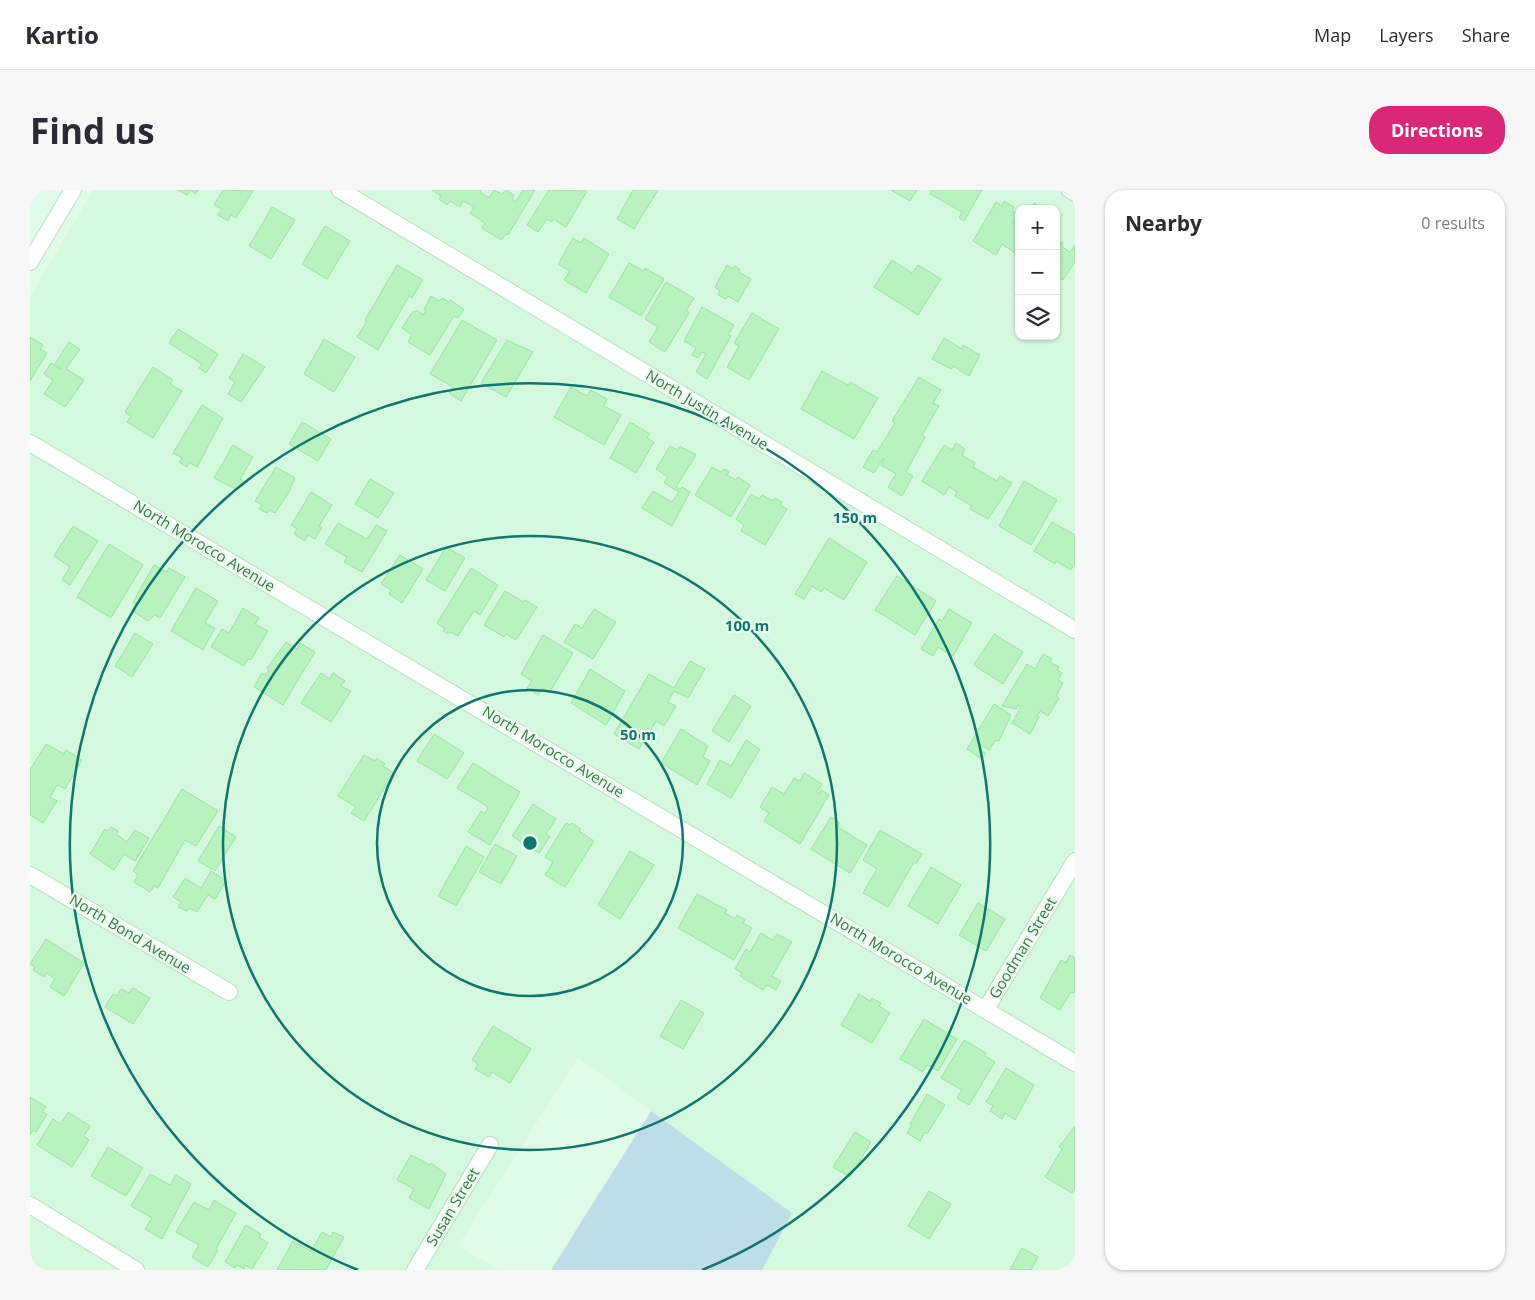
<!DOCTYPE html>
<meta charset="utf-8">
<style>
body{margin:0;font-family:"Open Sans",sans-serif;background:#f7f7f7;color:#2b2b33}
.controls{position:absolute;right:15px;top:15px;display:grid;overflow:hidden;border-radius:10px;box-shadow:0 1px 4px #0004}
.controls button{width:45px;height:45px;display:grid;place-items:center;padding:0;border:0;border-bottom:1px solid #e1e1e2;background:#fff;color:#2b2b33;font:25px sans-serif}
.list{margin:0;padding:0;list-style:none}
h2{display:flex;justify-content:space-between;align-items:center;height:65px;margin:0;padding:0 20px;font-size:21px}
h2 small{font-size:16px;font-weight:400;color:#7c7c81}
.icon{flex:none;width:28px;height:28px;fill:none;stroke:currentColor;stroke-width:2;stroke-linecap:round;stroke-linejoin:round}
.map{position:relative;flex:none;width:1045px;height:1080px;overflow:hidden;border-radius:20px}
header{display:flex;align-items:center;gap:30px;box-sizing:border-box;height:70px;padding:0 25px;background:#fff;border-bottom:1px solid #e1e1e2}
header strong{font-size:24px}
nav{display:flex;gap:28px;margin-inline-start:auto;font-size:18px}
.intro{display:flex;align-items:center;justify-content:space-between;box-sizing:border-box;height:120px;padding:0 30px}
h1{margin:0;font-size:35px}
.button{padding:12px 22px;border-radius:20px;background:#db2777;color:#fff;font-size:18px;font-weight:700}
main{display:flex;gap:30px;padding:0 30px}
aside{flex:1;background:#fff;border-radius:20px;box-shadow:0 1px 4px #0004}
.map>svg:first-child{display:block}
</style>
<header>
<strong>Kartio</strong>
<nav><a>Map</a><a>Layers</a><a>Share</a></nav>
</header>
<div class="intro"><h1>Find us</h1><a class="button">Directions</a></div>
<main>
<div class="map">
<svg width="1045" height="1080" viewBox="0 0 1045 1080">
<rect width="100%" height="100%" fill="#e0fce9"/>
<!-- residential -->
<path fill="#d5f9de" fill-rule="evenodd" d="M63,0H1045V1080H732L762,1023L548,868L428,1056L470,1080H0V106ZM989,19H1026V146H989Z"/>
<!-- green -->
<path fill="#bfdde9" d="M621,921L762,1023L732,1080H521Z"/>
<!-- building -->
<path fill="#b8f2be" stroke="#98e59e" d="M148,0H168L166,4L160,0L157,5Z
M193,0L223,1L206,28L201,25L198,31L188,25L192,19L184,15Z
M402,0H451L450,2L459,8L464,0L472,4L476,0L484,5L482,9L485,12L493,0H505L478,45L476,44L471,50L452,38L455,33L440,23L444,17L433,11L430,17L420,11L417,15L409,9L411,6Z
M519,0L557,1L536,37L523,29L522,32L517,29L508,42L497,35Z
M603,0H628L604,39L587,29Z
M861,0H887L880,11Z
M902,0H952L934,31L929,28L932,22L900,4Z
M974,11L984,17L982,21L989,25L984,33L989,36L988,65L972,54L966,65L943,51L966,12L972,16Z
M1004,13L1014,19H1000Z
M242,17L265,30L241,69L219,56Z
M295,36L320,51L297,89L272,74Z
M543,48L551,53L554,48L579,64L556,103L534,90L540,81L528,74Z
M1026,50L1033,53L1031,56L1040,62L1045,55V72L1033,90L1026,86Z
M862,70L882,83L888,75L911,89L888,125L844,97Z
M599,73L614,81L615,78L634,89L611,126L579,107Z
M367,75L393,90L382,108L379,106L348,160L327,147L337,131L335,130Z
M697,75L703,79L705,76L710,80L709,82L721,89L708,112L698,106L696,109L688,105L690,101L685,97Z
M636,92L664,108L656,121L659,123L635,162L619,152L628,137L615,129Z
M401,106L409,111L412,108L419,112L420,110L434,119L428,128L424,126L400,165L378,152L382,145L372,138L383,121L385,122L386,120L393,125L396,120L394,119Z
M672,117L704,135L698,145L701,146L677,189L666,182L676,164L672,162L668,168L662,165L666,158L654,151Z
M722,123L749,139L719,190L697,177L709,156L704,153Z
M432,130L467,150L431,211L419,203L423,197L400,184Z
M148,139L188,164L176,183L169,178L172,174L139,153Z
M0,147L13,155L10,159L17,163L0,191Z
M914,148L932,159L933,155L950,165L939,186L923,176L921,179L902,169Z
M294,149L325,167L304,202L274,184Z
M477,150L503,162L476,207L451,193Z
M39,152L50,159L36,179L54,190L35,217L14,204L23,190L14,184L21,173L30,179L31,178L25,174Z
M213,164L235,177L211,212L198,204L205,192L199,188Z
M123,177L143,190L140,194L152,201L123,248L97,232L101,226L95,222Z
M792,181L818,195L820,192L848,208L824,249L771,219Z
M889,187L911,200L903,213L909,216L892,245L895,247L876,282L883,286L872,306L858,297L866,284L851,275L854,269L853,268L844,283L833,277L843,260L847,262L865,233L862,231Z
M541,197L557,206L561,200L577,209L574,216L591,225L574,255L524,227Z
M172,215L193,228L167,277L159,272L157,277L149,272L152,268L143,263Z
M272,232L301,249L288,271L259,254Z
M600,232L620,244L617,248L624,252L606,283L580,268Z
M926,253L935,259L932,265L945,273L943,277L967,291L970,286L982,293L958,329L940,319L942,316L925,306L927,302L919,297L914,305L892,291L914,255L922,260Z
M203,255L223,267L210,289L213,290L207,300L184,288Z
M640,256L648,260L650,256L666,265L646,297L650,299L652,297L660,302L642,336L612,318L623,301L642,312L649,302L634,293L638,287L626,279Z
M246,277L265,288L260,298L261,299L245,323L239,320L237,323L229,319L232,315L225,311Z
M682,277L691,282L694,279L699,282L697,285L706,290L708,287L720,295L701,327L665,305Z
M340,289L364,303L348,328L325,314Z
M994,291L1027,310L1001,355L969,336Z
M281,302L302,315L289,336L292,337L285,349L278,345L275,351L264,344L267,339L261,335Z
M721,304L729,309L732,305L743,311L745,308L752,312L750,315L757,319L735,355L711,341L714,335L706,329Z
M1022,332L1045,345V374L1041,380L1026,371L1025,374L1004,361Z
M308,333L337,349L346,335L357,341L332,382L314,372L317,367L295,354Z
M43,336L68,351L40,395L32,390L40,377L24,366Z
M799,348L837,372L814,410L794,398L791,402L782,396L774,409L765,404Z
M79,354L113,375L81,428L47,407Z
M416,357L435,368L415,401L396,390Z
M370,365L393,379L372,413L359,404L361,400L351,394Z
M124,375L137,382L139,378L155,387L130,428L125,425L118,431L102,421L106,414L103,412Z
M441,378L468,395L450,425L444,421L428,446L420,442L418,444L413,441L415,439L407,433Z
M867,386L906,411L885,445L845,420Z
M166,398L188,411L175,433L185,438L173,460L141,441Z
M475,401L494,412L495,410L507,417L486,450L476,444L474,447L454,435Z
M213,418L229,428L225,434L238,441L221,470L218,469L214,476L181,457L192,439L199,443Z
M564,419L586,432L563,469L534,452L545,434L552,438Z
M919,419L942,433L923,466L908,457L903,466L891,459L909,429L912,431Z
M105,443L123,454L102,487L85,476Z
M964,444L993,462L973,494L944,475Z
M513,445L543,463L520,502L513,498L508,505L497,498L502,491L491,484Z
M256,452L267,459L270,453L285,462L253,515L224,497L232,483L235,485L239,480L237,478Z
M1013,464L1022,469L1020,472L1029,477L1027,480L1032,483L1028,490L1033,493L1026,506L1029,508L1018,526L1010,521L1007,526L1009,527L1000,544L982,533L991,517L988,515L987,519L972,516L997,474L1005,479Z
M660,471L675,479L658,508L644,501L638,512L646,516L634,536L626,531L609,559L584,544L619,484L644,498Z
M560,479L595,501L576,535L541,513Z
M291,483L300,489L303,483L315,491L311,496L321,501L301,532L271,513Z
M704,505L721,516L699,552L682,541Z
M964,514L981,525L969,551L966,550L959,560L953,556L950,560L956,563L952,569L937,559Z
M651,539L678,556L673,567L680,571L667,595L631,573Z
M404,544L434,563L417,589L387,571Z
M716,550L730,559L701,608L677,594L690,570L701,576Z
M16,554L34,564L36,560L52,570L35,599L27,595L20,607L27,611L13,633L0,625V580Z
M334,565L345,571L347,568L355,574L353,576L364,583L334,631L321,623L326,617L308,606Z
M443,573L490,602L460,655L438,642L451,621L455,624L458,617L427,598Z
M774,583L792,594L787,602L789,604L791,600L799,605L770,654L734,631L739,623L730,617L742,597L754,604L764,588L770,591Z
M152,599L188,621L166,656L155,650L128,698L124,696L120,702L104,692L108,685L103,681Z
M503,614L526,629L516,644L520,647L509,663L482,646Z
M801,627L810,633L808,637L837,655L820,683L781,659Z
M536,633L540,635L542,633L551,639L549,641L564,651L535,697L515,685L523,672L515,667Z
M189,636L206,647L185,681L168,671Z
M81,637L88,641L86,644L97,652L105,640L119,648L105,671L94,664L84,680L60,664L75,639L78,641Z
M850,640L892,664L886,674L884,672L858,717L833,703L847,679L833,670Z
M465,654L487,666L471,694L449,682Z
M436,656L454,667L426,716L408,706Z
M600,661L624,675L590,729L568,715Z
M901,677L931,695L908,734L878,716Z
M181,681L196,691L185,709L178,705L167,722L159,718L157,721L148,717L151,712L143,707L155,688L171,698Z
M667,704L697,720L695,723L705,729L707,725L715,730L713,733L722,738L704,770L648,738Z
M948,713L975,729L956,761L929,745Z
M731,743L743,750L747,744L762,752L742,786L751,791L746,800L737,795L733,800L710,786L712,783L705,779L716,759L720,762Z
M16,749L54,773L34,806L20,797L25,789L17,783L14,787L3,780L5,777L0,774Z
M1040,765L1045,768V802L1044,803L1041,802L1030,820L1010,808L1031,770L1036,773Z
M103,798L120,808L103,834L75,817L83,804L87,806L91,799L99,803Z
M829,804L840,811L842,808L851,813L849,816L860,823L842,853L811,835Z
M651,810L674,823L653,859L630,846Z
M894,829L927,849L908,881L897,875L893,882L870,869Z
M463,836L501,859L480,893L462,882L459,887L445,879L448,874L442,870Z
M934,850L956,863L955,866L965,872L939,915L927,908L932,900L911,888Z
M976,878L1004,895L985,930L975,923L972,929L960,921L963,916L956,912Z
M897,904L915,915L897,944L895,942L890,951L877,943L882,935L880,934Z
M0,907L16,917L12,922L17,924L6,942L3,940L0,945Z
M38,922L60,936L54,946L59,950L42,977L7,955L23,929L31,934Z
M1045,936V999L1042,1003L1015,987L1032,959L1029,957Z
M825,942L841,952L820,987L803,977Z
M78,957L113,978L96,1006L61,986Z
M381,965L400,975L401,973L416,984L399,1019L379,1008L384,999L367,990Z
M120,984L140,995L146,985L161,994L132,1049L115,1039L122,1028L101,1016Z
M899,1001L921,1014L899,1049L878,1036Z
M184,1010L206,1023L186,1059L188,1060L178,1077L162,1067L169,1055L146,1042L164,1012L179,1020Z
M216,1035L231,1044L229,1047L238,1053L222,1079L215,1075L214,1079L207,1075L205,1078L195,1072Z
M292,1042L301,1047L303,1042L314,1047L296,1080H247L263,1051L281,1061Z
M992,1058L1008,1067L1001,1080H980Z"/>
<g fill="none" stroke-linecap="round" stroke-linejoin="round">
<defs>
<path id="minor" d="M310,0L1045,440
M1040,0L1045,3
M0,72L43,0
M0,253L1045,873
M0,685L199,802
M956,819L1045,671
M0,1015L106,1080
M385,1080L460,955"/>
</defs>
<!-- minor casing -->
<use href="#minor" stroke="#bce0c3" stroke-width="18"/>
<!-- minor -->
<use href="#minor" stroke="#fff" stroke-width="16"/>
</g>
<!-- distance rings -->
<g fill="none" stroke="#0f766e" stroke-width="2.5">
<circle cx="500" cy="653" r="153"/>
<circle cx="500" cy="653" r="307"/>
<path d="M328 1080A460 460 0 1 1 672 1080"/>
</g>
<g text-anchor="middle" stroke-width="4.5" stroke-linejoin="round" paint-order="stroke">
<!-- street labels -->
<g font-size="15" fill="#47734a" stroke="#e7ffee">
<text transform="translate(677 220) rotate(31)" y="5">North Justin Avenue</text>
<text transform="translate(174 356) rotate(31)" y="5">North Morocco Avenue</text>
<text transform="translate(523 562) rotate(31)" y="5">North Morocco Avenue</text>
<text transform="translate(100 744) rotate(31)" y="5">North Bond Avenue</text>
<text transform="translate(993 758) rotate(-59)" y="5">Goodman Street</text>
<text transform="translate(871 769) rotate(31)" y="5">North Morocco Avenue</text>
<text transform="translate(423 1017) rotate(-59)" y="5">Susan Street</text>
</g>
</g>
<circle cx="500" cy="653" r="8" fill="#0f766e" stroke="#e7ffee" stroke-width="2.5"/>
<g font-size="15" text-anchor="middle" font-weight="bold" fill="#0f766e" stroke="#e7ffee" stroke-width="4.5" stroke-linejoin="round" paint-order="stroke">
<text x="825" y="333">150 m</text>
<text x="717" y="441">100 m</text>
<text x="608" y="550">50 m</text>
</g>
</svg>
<div class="controls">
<button>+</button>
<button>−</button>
<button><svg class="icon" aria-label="layers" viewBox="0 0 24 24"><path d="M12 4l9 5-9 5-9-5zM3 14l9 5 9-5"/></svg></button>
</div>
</div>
<aside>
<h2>Nearby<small>0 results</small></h2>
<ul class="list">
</ul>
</aside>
</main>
